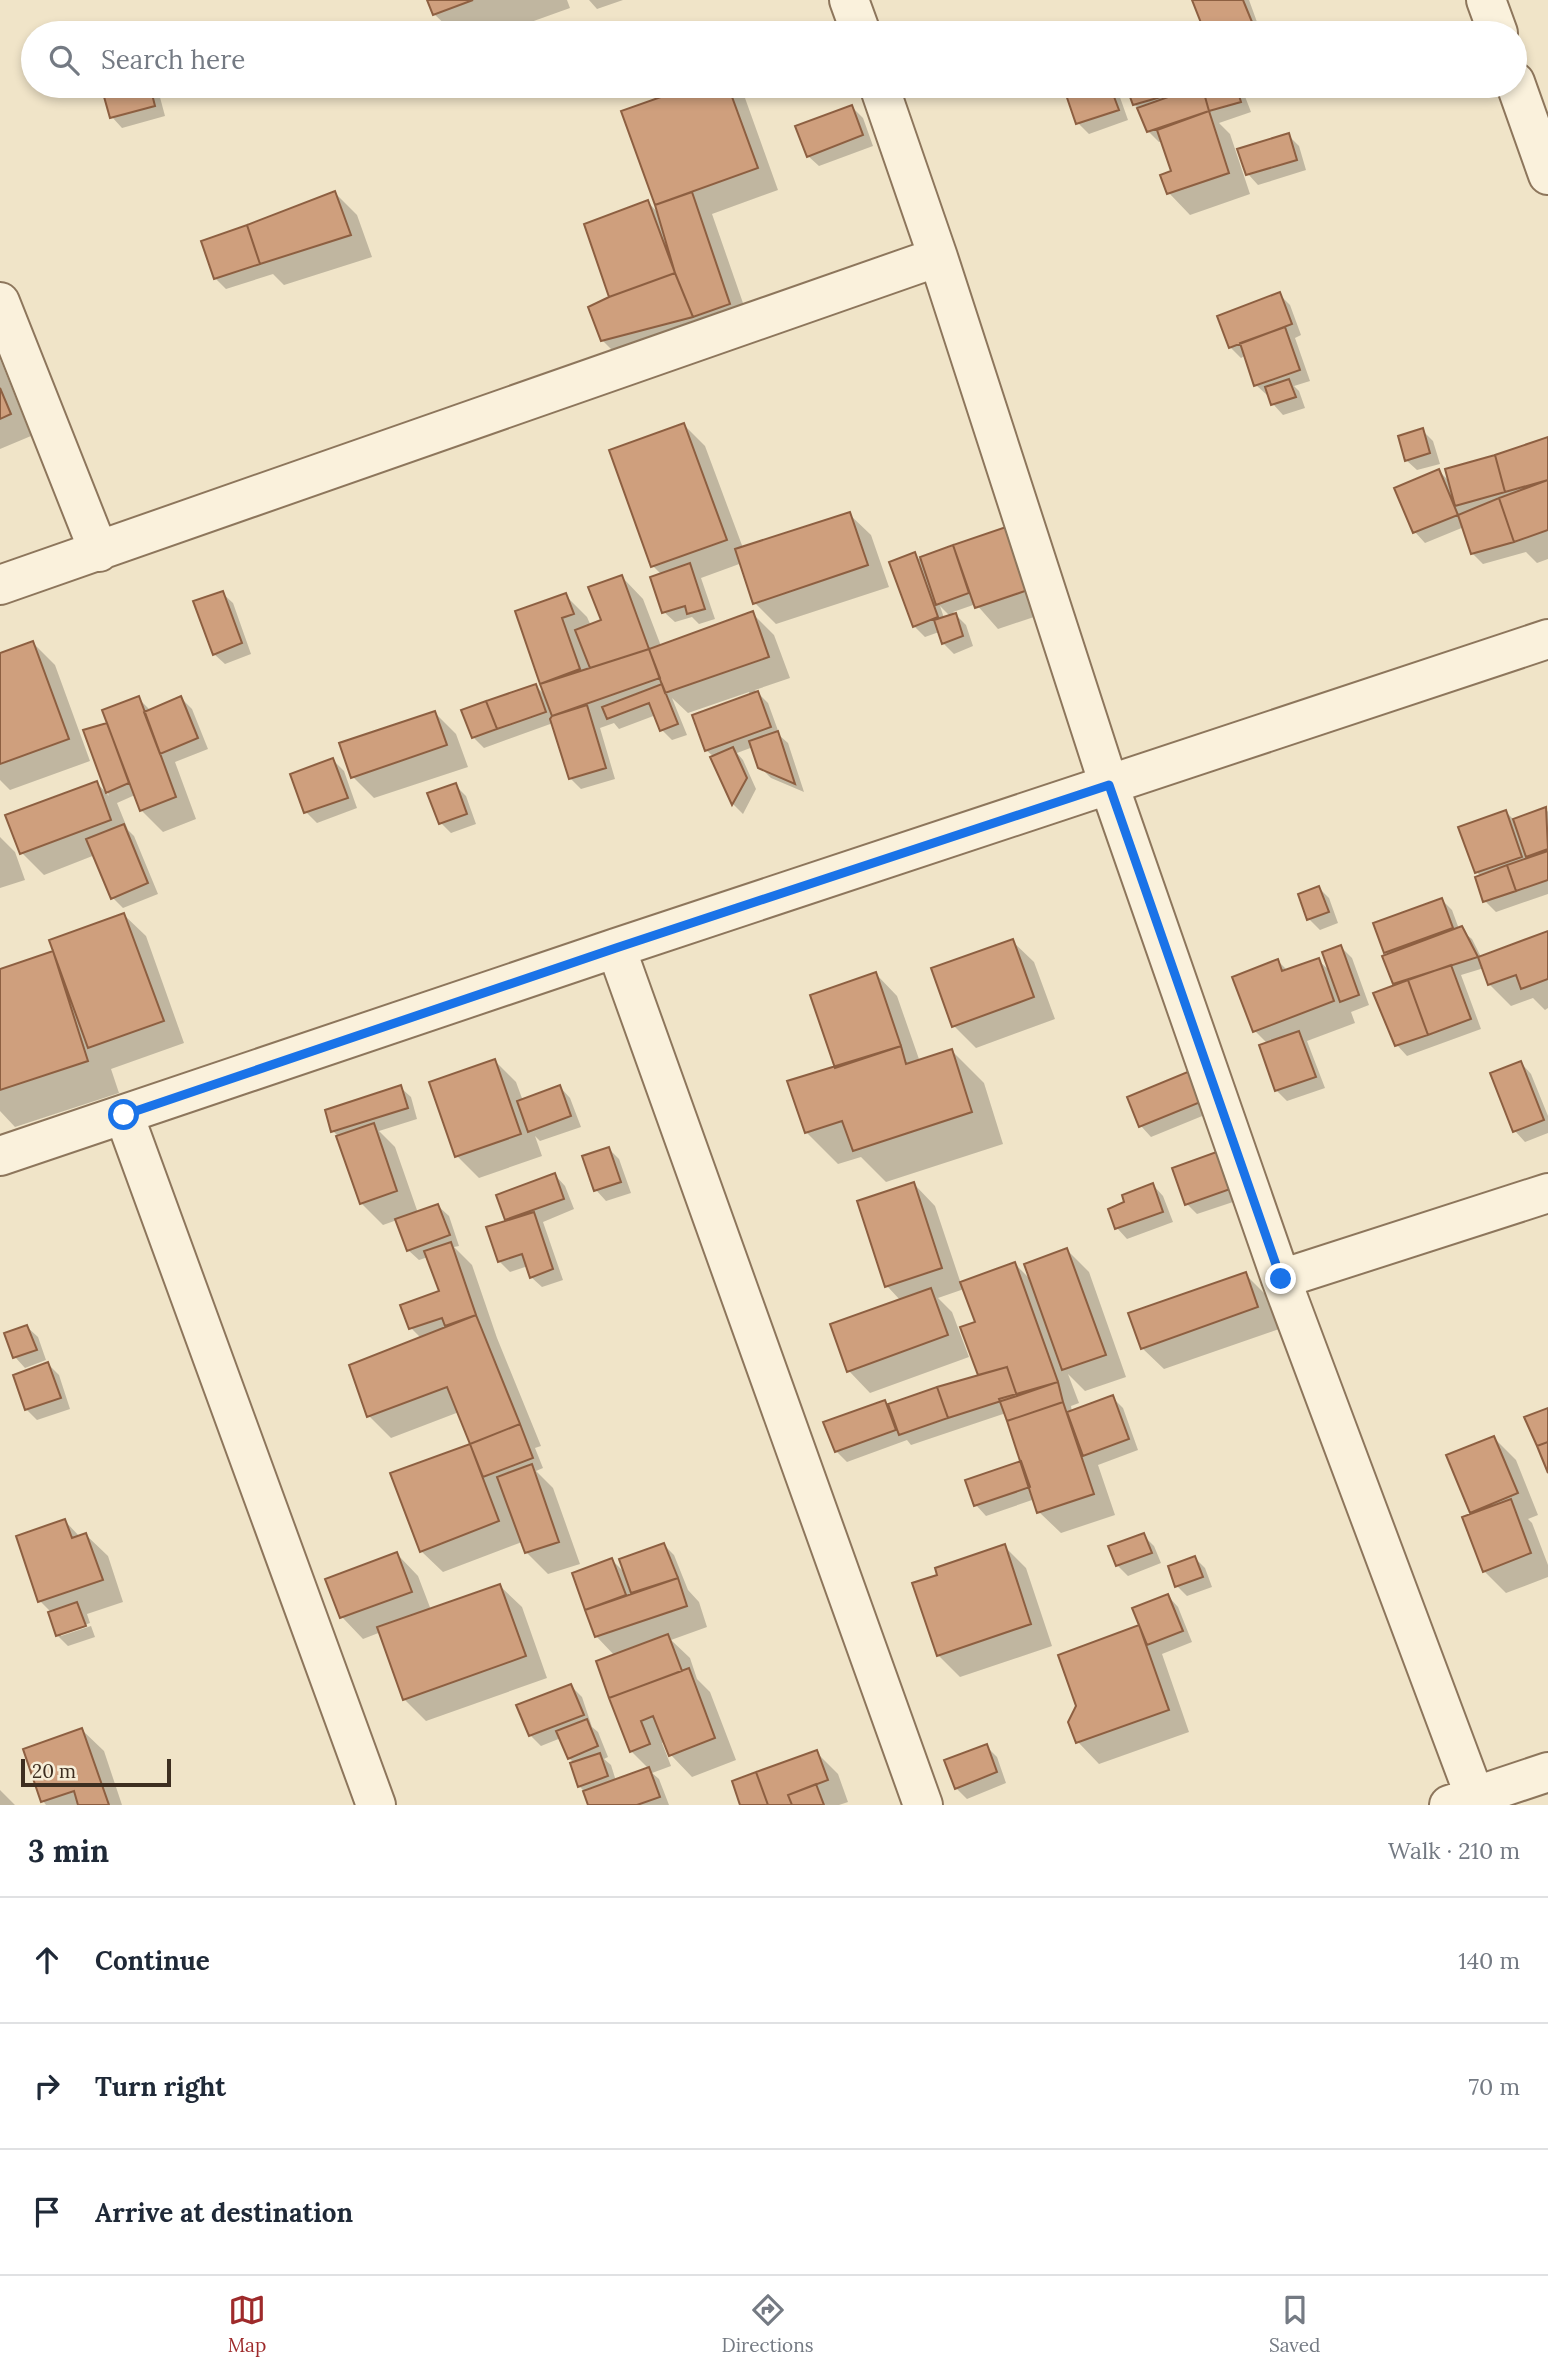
<!DOCTYPE html>
<meta charset="utf-8">
<style>
body{margin:0;font-family:Lora,serif;background:#f6f6f7;color:#1f2937}
.scale{position:absolute;left:21px;bottom:18px;width:150px;box-sizing:border-box;padding-left:7px;border:4px solid #3d2e20;border-top:0;font-size:19px;line-height:24px;white-space:nowrap;color:#3d2e20;-webkit-text-stroke:5px #f7eed8;paint-order:stroke}
.stop{position:absolute;width:21px;height:21px;margin:-16px;border:5px solid #1a73e8;border-radius:50%;background:#fff}
.stop.end{background:#1a73e8;border-color:#fff;box-shadow:0 2px 7px #0008}
.list{margin:0;padding:0;list-style:none}
h2{display:flex;justify-content:space-between;align-items:center;height:91px;margin:0;padding:0 28px;font-size:30px}
h2 small{font-size:23px;font-weight:400;color:#747a83}
.list li{display:grid;grid-template-columns:46px 1fr auto;gap:21px;align-items:center;box-sizing:border-box;height:126px;padding:0 28px;border-top:2px solid #e0e1e3}
.list b{display:block;font-size:26px;white-space:nowrap}
.list em{font-size:23px;font-style:normal;color:#747a83}
.icon{flex:none;width:38px;height:38px;fill:none;stroke:currentColor;stroke-width:2;stroke-linecap:round;stroke-linejoin:round}
.map{position:relative;flex:none;width:1548px;height:1805px;overflow:hidden}
.search{position:absolute;background:#fff;box-shadow:0 4px 10px #0003;left:21px;right:21px;top:21px;height:77px;display:flex;align-items:center;gap:18px;box-sizing:border-box;padding:0 24px;border-radius:38px;color:#747a83;font-size:26px}
.sheet{height:469px;background:#fff}
nav{display:flex;justify-content:space-around;align-items:center;box-sizing:border-box;height:98px;border-top:2px solid #e0e1e3;background:#fff;font-size:19px;color:#747a83}
nav a{display:grid;justify-items:center;gap:4px}
nav .on{color:#9e2a2b}
.map>svg:first-child{display:block}
</style>
<div class="map">
<svg width="1548" height="1805" viewBox="0 0 1548 1805">
<rect width="100%" height="100%" fill="#f0e4c8"/>
<!-- shadow -->
<path fill="#0003" fill-rule="evenodd" d="M429,0H567L570,8L500,33H454L434,14Z
M589,0H623L597,9Z
M1194,0H1249L1261,33H1207Z
M103,86H157L165,116L122,128L112,117Z
M697,86H733L745,98L778,190L712,214L751,326L624,362L602,340L612,298L648,202L659,214L624,112Z
M970,86H1009L981,97Z
M1068,86H1116L1128,120L1089,134L1078,123L1065,87Z
M1128,86H1241L1251,112L1219,123L1230,134L1250,194L1190,215L1169,193L1174,172L1163,141L1159,142L1148,131L1140,110L1135,105Z
M852,107L863,118L873,146L819,166L808,156Z
M1288,135L1299,146L1306,170L1258,185L1248,174Z
M335,193L357,215L372,257L284,285L273,274L226,289L215,278Z
M1279,294L1290,305L1301,335L1295,338L1310,381L1294,386L1299,391L1305,408L1283,415L1273,404L1269,394L1267,395L1256,385L1246,355L1241,358L1230,347Z
M0,359L31,436L0,449Z
M684,425L705,446L743,548L849,514L871,535L889,587L776,624L755,603L742,563L701,578L715,619L699,624L692,617L675,622L664,612L662,575L653,566Z
M1422,430L1433,441L1440,464L1417,470L1406,460Z
M1548,439V559L1537,563L1526,552L1483,564L1472,553L1464,527L1425,543L1415,532L1439,471L1450,482Z
M1005,529L1049,612L998,629L976,604L953,612L966,625L973,646L954,654L943,643L939,632L925,637L914,626V554L919,559ZM940,606L950,616L944,618Z
M622,577L643,599L661,646L752,613L774,635L790,678L755,690L768,703L780,736L788,743L804,792L771,778L760,767L753,747L737,753L743,760L756,789L743,814L733,804L714,757L706,750L750,696L749,692L688,713L672,698L687,735L672,740L662,730L656,715L619,729L614,723L600,728L615,779L581,789L570,778L553,723L484,748L473,737L536,686L547,697L517,612L565,595L587,617L591,626L603,621Z
M222,593L233,603L251,654L225,664L214,654Z
M33,643L55,665L90,761L10,790L0,780V655Z
M138,698L151,711L181,698L192,709L208,749L175,762L196,819L163,832L141,810L135,795L117,803L128,830L134,836L158,894L123,908L113,898L95,855L44,875L22,853L8,816L97,783L109,796L85,732L106,725Z
M435,713L456,734L468,767L374,798L353,777Z
M333,760L344,771L357,808L317,823L306,812Z
M455,785L466,796L476,824L451,833L441,823Z
M1546,809L1548,812V894L1496,912L1485,901L1477,878L1481,877L1477,872L1506,812L1514,820Z
M0,837L15,852L25,880L0,888Z
M1319,888L1329,898L1338,923L1320,930L1309,919Z
M1442,900L1452,910L1459,929L1472,939L1481,957L1548,933V1008L1545,1010L1533,998L1511,1006L1489,984L1484,968L1461,975L1481,1029L1407,1056L1397,1045L1376,994L1397,986L1394,983L1389,955L1386,952Z
M124,915L146,936L184,1043L111,1069L119,1093L15,1127L0,1111V970L55,952Z
M1012,941L1034,962L1055,1019L976,1048L954,1026Z
M1341,947L1352,958L1369,1005L1351,1012L1355,1023L1307,1041L1325,1088L1287,1101L1276,1090L1267,1043L1255,1031L1278,961L1288,971L1318,960L1331,972Z
M876,974L897,996L920,1062L952,1051L984,1083L1003,1144L886,1182L861,1157L838,1164L806,1132L837,1067Z
M495,1061L516,1082L523,1101L560,1087L570,1098L581,1127L540,1141L535,1136L542,1156L479,1178L457,1156L431,1083Z
M1521,1063L1531,1074L1548,1116V1133L1525,1142L1515,1131L1492,1074Z
M1190,1073L1212,1112L1151,1137L1141,1126Z
M400,1087L411,1097L417,1119L379,1131L395,1147L418,1213L438,1206L449,1216L459,1246L454,1247L472,1265L497,1338L541,1446L535,1448L543,1468L536,1471L553,1488L580,1564L548,1574L526,1552L522,1542L443,1572L421,1551L392,1474L473,1445L459,1412L391,1438L369,1416L421,1338L411,1328L441,1292L428,1257L419,1260L408,1250L397,1220L383,1225L361,1203L338,1136L333,1131Z
M609,1149L619,1159L631,1193L606,1201L596,1190Z
M1222,1152L1245,1198L1197,1214L1187,1204Z
M555,1175L565,1186L574,1209L543,1222L563,1280L542,1287L531,1277L528,1266L510,1272L499,1261L507,1222L498,1196Z
M914,1184L935,1206L961,1284L1015,1264L1032,1281L1067,1250L1089,1272L1126,1377L1085,1391L1068,1374L1079,1403L1071,1406L1072,1412L1112,1397L1123,1408L1138,1450L1098,1465L1115,1515L1061,1533L1039,1512L1035,1499L986,1516L976,1505L1023,1462L1006,1413L911,1445L907,1440L847,1462L836,1451L885,1402L889,1406L982,1377L979,1374L977,1323L964,1289L938,1298L952,1312L969,1357L870,1393L849,1371L901,1301L887,1286Z
M1153,1185L1163,1196L1173,1222L1127,1239L1117,1228L1127,1203Z
M1245,1274L1267,1296L1279,1329L1164,1369L1142,1348Z
M27,1327L38,1337L46,1360L25,1368L15,1357Z
M48,1364L59,1375L70,1409L37,1420L26,1409Z
M1494,1438L1516,1460L1538,1515L1528,1519L1532,1523L1548,1565V1577L1506,1593L1484,1571L1472,1514L1448,1456Z
M65,1521L80,1537L86,1535L108,1556L123,1602L87,1614L90,1623L61,1633V1636L91,1626L95,1637L68,1646L57,1635L52,1613L40,1601Z
M1143,1535L1154,1546L1161,1563L1128,1576L1117,1565Z
M664,1545L674,1555L688,1590L699,1602L707,1627L671,1640L690,1658L697,1679L710,1692L736,1760L692,1777L671,1755L665,1741L662,1743L671,1766L652,1773L659,1779L669,1805H590L585,1792L579,1786L574,1763L569,1758L561,1738L541,1746L530,1735L571,1686L582,1697L592,1727L598,1732L608,1757L604,1759L611,1765L616,1781L649,1769L631,1751L615,1656L596,1636L587,1609L612,1560L626,1574Z
M1004,1546L1026,1568L1052,1646L960,1677L938,1655L939,1576Z
M397,1554L418,1576L431,1610L500,1586L522,1607L547,1678L426,1721L404,1699L381,1632L363,1639L342,1617Z
M1195,1558L1205,1568L1212,1587L1187,1596L1177,1586Z
M1168,1596L1178,1607L1192,1642L1162,1654L1189,1732L1099,1764L1078,1742V1706L1060,1656L1141,1626Z
M82,1730L104,1751L122,1805H46L43,1801Z
M986,1746L997,1757L1006,1783L967,1799L956,1788Z
M816,1752L838,1774L848,1802L839,1805H742Z
M0,1790L15,1805H0Z"/>
<!-- building -->
<path fill="#cf9f7d" stroke="#8d5f41" stroke-width="2" d="M427,0H473L433,15Z
M1192,0H1243L1252,22L1222,33H1205Z
M101,86H150L155,106L110,118Z
M692,86H728L758,168L655,205L621,111Z
M1063,86H1110L1119,110L1076,124Z
M1126,86H1199L1133,105Z
M1199,86H1202L1209,111L1147,132L1137,108Z
M1202,86H1236L1241,102L1209,111Z
M852,105L863,135L807,157L795,126Z
M1209,111L1229,173L1167,194L1160,175L1171,171L1157,130Z
M1289,133L1297,160L1246,175L1237,149Z
M335,191L351,235L260,264L247,225Z
M692,192L730,304L693,317L675,273L655,205Z
M648,200L675,273L609,297L584,224Z
M247,225L260,264L214,279L201,241Z
M675,273L693,317L601,341L588,307L609,297Z
M1280,292L1292,324L1229,348L1217,316Z
M1285,327L1300,370L1254,386L1240,343Z
M1289,379L1296,397L1271,405L1265,387Z
M0,388L11,414L0,419Z
M684,423L727,540L651,567L609,450Z
M1423,428L1430,453L1405,461L1398,436Z
M1548,437V480L1505,492L1495,455Z
M1495,455L1505,492L1455,506L1445,469Z
M1439,469L1458,515L1413,533L1394,488Z
M1548,480V530L1514,542L1499,498Z
M1499,498L1514,542L1471,554L1458,515Z
M850,512L868,565L753,604L735,549Z
M1006,527L1028,590L975,608L953,545Z
M953,545L969,593L936,605L920,557Z
M915,552L938,617L913,627L889,562Z
M690,563L705,609L687,614L685,606L662,613L650,577Z
M622,575L649,649L590,668L575,630L601,620L588,587Z
M223,591L242,643L213,655L193,601Z
M566,593L574,614L562,618L580,669L540,684L515,611Z
M753,611L769,657L665,693L649,649Z
M956,613L963,636L942,644L934,620Z
M33,641L69,739L0,764V653Z
M649,649L660,678L552,716L540,684Z
M536,684L546,712L497,729L486,701Z
M662,684L678,724L660,731L649,703L607,719L602,707Z
M758,691L771,727L705,751L692,715Z
M139,696L176,797L140,811L102,710Z
M181,696L198,738L160,754L144,712Z
M486,701L497,729L472,738L461,710Z
M587,705L606,768L569,779L550,719L552,716Z
M435,711L447,745L351,778L339,743Z
M107,723L129,783L106,793L83,730Z
M778,731L795,784L758,768L749,741Z
M733,747L747,778L732,805L710,757Z
M333,758L348,798L304,813L290,774Z
M97,781L111,820L20,854L5,815Z
M456,783L467,814L439,824L427,793Z
M1546,807L1548,849L1526,857L1513,819Z
M1506,810L1522,857L1475,873L1458,827Z
M124,824L148,883L111,899L86,839Z
M1548,851V880L1516,891L1507,865Z
M1507,865L1516,891L1483,902L1475,877Z
M1319,886L1329,912L1307,920L1298,894Z
M1442,898L1453,928L1384,953L1373,923Z
M124,913L164,1021L88,1048L49,940Z
M1462,926L1478,957L1393,984L1382,956Z
M1548,931V979L1521,989L1516,975L1488,985L1478,957Z
M1013,939L1034,997L952,1027L931,968Z
M1341,945L1359,995L1340,1002L1322,952Z
M53,951L88,1061L0,1090V969Z
M1319,958L1334,1001L1253,1032L1232,977L1278,959L1282,971Z
M1451,965L1471,1019L1428,1035L1408,980Z
M876,972L901,1046L835,1068L810,995Z
M1408,980L1428,1035L1395,1046L1373,993Z
M1299,1031L1316,1077L1275,1091L1259,1045Z
M901,1046L906,1064L952,1049L972,1112L853,1151L842,1121L805,1133L787,1081Z
M495,1059L521,1134L455,1157L429,1082Z
M1521,1061L1544,1120L1513,1132L1490,1073Z
M1190,1071L1203,1101L1139,1127L1127,1097Z
M401,1085L408,1108L331,1132L325,1110Z
M560,1085L571,1116L528,1132L517,1101Z
M374,1123L397,1191L360,1204L336,1136Z
M609,1147L621,1182L594,1191L582,1156Z
M1222,1150L1236,1187L1185,1205L1172,1168Z
M555,1173L564,1199L505,1220L496,1195Z
M914,1182L942,1268L885,1287L857,1201Z
M1153,1183L1163,1212L1115,1229L1108,1209L1124,1202L1122,1195Z
M438,1204L450,1235L407,1251L395,1219Z
M534,1212L553,1269L530,1278L522,1254L498,1262L486,1227Z
M451,1242L476,1315L445,1326L442,1318L409,1329L400,1305L439,1291L424,1251Z
M1067,1248L1106,1355L1062,1370L1024,1264Z
M1015,1262L1058,1382L1017,1396L1007,1367L978,1375L960,1327L975,1322L960,1282Z
M1246,1272L1258,1307L1141,1349L1128,1313Z
M931,1288L948,1335L847,1372L830,1324Z
M476,1315L520,1424L470,1444L447,1387L367,1417L349,1365Z
M27,1325L37,1350L13,1358L4,1333Z
M48,1362L61,1398L25,1410L13,1375Z
M1007,1367L1017,1396L948,1418L937,1387Z
M1058,1382L1063,1402L1007,1421L999,1399Z
M937,1387L948,1418L899,1435L888,1404Z
M1113,1395L1129,1439L1083,1456L1067,1412Z
M885,1400L896,1430L835,1452L823,1422Z
M1063,1402L1094,1494L1037,1513L1007,1421Z
M1548,1408V1442L1537,1446L1524,1417Z
M520,1424L533,1458L483,1477L470,1444Z
M1494,1436L1518,1493L1470,1513L1446,1455Z
M1548,1442V1473L1537,1446Z
M470,1444L499,1521L420,1552L390,1473Z
M1021,1461L1030,1487L974,1506L965,1480Z
M532,1464L559,1542L525,1553L497,1477Z
M1511,1499L1531,1553L1483,1572L1462,1517Z
M65,1519L72,1538L86,1533L103,1580L38,1602L16,1536Z
M1144,1533L1152,1553L1116,1566L1108,1546Z
M664,1543L678,1578L631,1593L619,1559Z
M1005,1544L1031,1624L937,1656L912,1583L937,1575L935,1568Z
M397,1552L412,1592L340,1618L325,1579Z
M1195,1556L1203,1577L1175,1587L1168,1566Z
M612,1558L626,1595L585,1610L572,1573Z
M678,1578L687,1606L595,1637L585,1610Z
M500,1584L526,1656L403,1700L377,1627Z
M1168,1594L1183,1631L1147,1645L1132,1608Z
M77,1602L86,1626L56,1636L48,1612Z
M1139,1625L1169,1710L1076,1743L1068,1722L1076,1706L1058,1655Z
M668,1634L682,1671L609,1698L596,1661Z
M689,1668L715,1738L669,1756L653,1716L641,1721L650,1744L630,1752L609,1698Z
M571,1684L584,1715L529,1736L516,1705Z
M587,1719L598,1746L568,1759L556,1731Z
M82,1728L109,1805H78L74,1791L41,1802L23,1749Z
M987,1744L997,1772L955,1789L944,1760Z
M817,1750L828,1780L788,1795L792,1805H768L756,1772Z
M600,1753L608,1776L578,1787L570,1763Z
M649,1767L660,1797L637,1805H588L583,1791Z
M756,1772L768,1805H740L732,1781Z
M816,1784L824,1805H792L788,1795Z"/>
<g fill="none" stroke-linecap="round" stroke-linejoin="round">
<defs>
<path id="minor" d="M849,0L861,33
M1486,0L1498,33
M1515,82L1548,175
M879,86L938,257L1109,785L1281,1279L1478,1805
M0,302L99,552
M0,585L938,257
M616,948L923,1805
M124,1115L376,1805
M0,1156L616,948L1548,639
M1281,1279L1548,1193
M1449,1805L1548,1772"/>
</defs>
<!-- minor casing -->
<use href="#minor" stroke="#8d765c" stroke-width="42"/>
<!-- minor -->
<use href="#minor" stroke="#faf1dc" stroke-width="38"/>
</g>
<g fill="none" stroke-linecap="round" stroke-linejoin="round">
<!-- route -->
<path stroke="#1a73e8" stroke-width="9" d="M124,1115L616,948L1109,785L1281,1279"/>
</g>
</svg>
<div class="scale">20 m</div>
<div class="stop" style="left:124px;top:1115px"></div>
<div class="stop end" style="left:1281px;top:1279px"></div>
<div class="search"><svg class="icon" aria-label="search" viewBox="0 0 24 24"><circle cx="10" cy="10" r="6"/><path d="M15 15l6 6"/></svg>Search here</div>
</div>
<section class="sheet">
<h2>3 min<small>Walk · 210 m</small></h2>
<ul class="list">
<li><svg class="icon" aria-label="ahead" viewBox="0 0 24 24"><path d="M12 20V5M6 11l6-6 6 6"/></svg><div><b>Continue</b></div><em>140 m</em></li>
<li><svg class="icon" aria-label="right" viewBox="0 0 24 24"><path d="M7 20v-9h11M14 6l5 5-5 5"/></svg><div><b>Turn right</b></div><em>70 m</em></li>
<li><svg class="icon" aria-label="arrive" viewBox="0 0 24 24"><path d="M6 21V4h12l-3 4 3 4H6"/></svg><div><b>Arrive at destination</b></div></li>
</ul>
</section>
<nav>
<a class="on"><svg class="icon" aria-label="map" viewBox="0 0 24 24"><path d="M3 6l6-2 6 2 6-2v14l-6 2-6-2-6 2zM9 4v14M15 6v14"/></svg>Map</a>
<a><svg class="icon" aria-label="directions" viewBox="0 0 24 24"><path d="M12 3l9 9-9 9-9-9zM9 14v-3h6M13 9l2 2-2 2"/></svg>Directions</a>
<a><svg class="icon" aria-label="saved" viewBox="0 0 24 24"><path d="M7 4h10v16l-5-4-5 4z"/></svg>Saved</a>
</nav>
